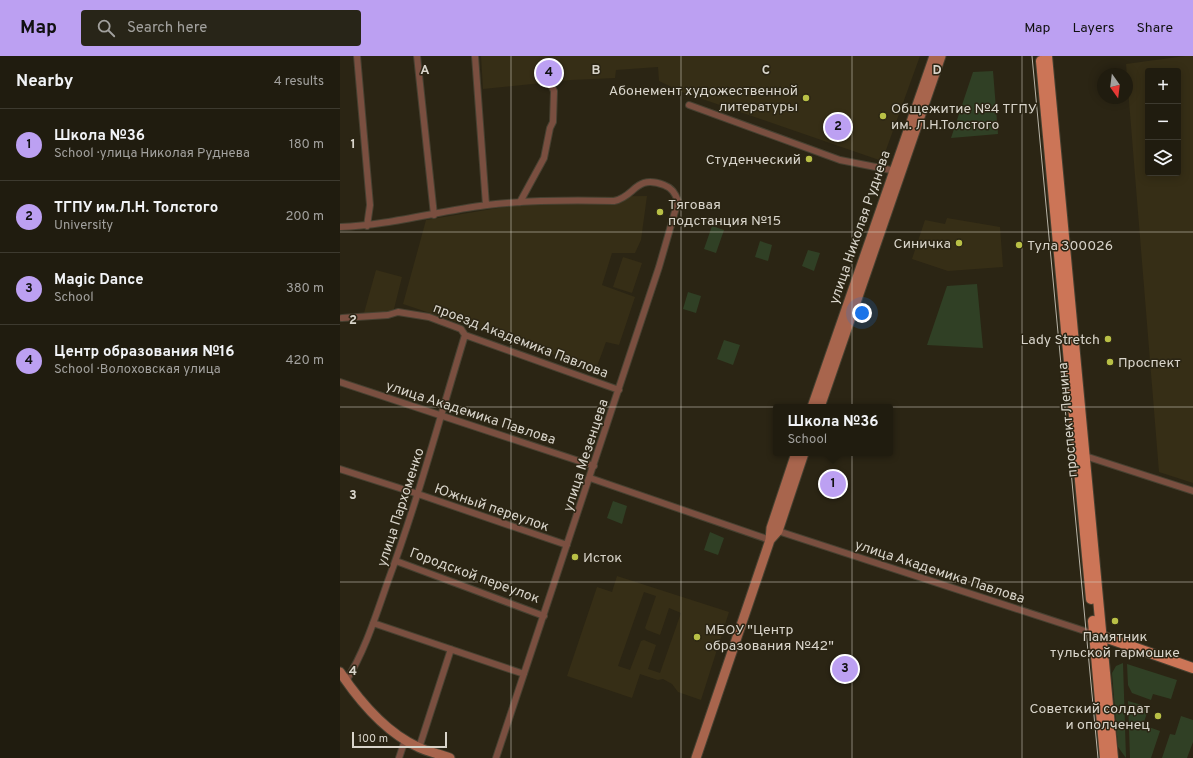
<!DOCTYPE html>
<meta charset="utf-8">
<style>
body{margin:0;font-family:Overpass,sans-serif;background:#282518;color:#f1f3f6}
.controls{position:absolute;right:12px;top:12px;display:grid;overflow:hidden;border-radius:4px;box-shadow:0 2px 10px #0003}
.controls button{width:36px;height:36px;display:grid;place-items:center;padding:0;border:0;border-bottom:1px solid #3d3a2f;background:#201c0f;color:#f1f3f6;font:20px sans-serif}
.compass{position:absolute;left:757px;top:12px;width:36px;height:36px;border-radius:50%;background:#201c0f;box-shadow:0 2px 10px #0003;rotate:166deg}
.scale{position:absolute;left:12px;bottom:10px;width:95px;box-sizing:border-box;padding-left:4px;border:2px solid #d8d4ca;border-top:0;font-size:11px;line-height:14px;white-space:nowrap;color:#d8d4ca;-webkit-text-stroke:3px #2b2514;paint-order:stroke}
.you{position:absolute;left:522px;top:257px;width:14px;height:14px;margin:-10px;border:3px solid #fff;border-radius:50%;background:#1a73e8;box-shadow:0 0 0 6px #1a73e833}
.badge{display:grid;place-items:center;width:26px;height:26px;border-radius:50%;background:#bca0f2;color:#111;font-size:13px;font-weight:700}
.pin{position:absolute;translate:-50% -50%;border:2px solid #fff;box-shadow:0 1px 4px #0006}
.popup{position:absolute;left:433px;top:348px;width:120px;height:52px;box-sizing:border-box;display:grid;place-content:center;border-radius:4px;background:#201c0f;filter:drop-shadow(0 1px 3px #0005);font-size:13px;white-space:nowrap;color:#a2a19e}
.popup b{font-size:15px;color:#f1f3f6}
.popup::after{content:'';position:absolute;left:50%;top:100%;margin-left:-8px;border:8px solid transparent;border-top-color:#201c0f}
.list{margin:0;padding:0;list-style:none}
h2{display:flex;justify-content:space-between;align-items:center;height:52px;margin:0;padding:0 16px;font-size:17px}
h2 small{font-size:13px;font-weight:400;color:#a2a19e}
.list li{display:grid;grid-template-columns:26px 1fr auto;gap:12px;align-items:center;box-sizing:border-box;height:72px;padding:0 16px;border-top:1px solid #3d3a2f}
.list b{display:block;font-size:15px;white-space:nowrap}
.list p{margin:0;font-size:13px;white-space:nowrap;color:#a2a19e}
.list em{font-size:13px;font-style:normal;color:#a2a19e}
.icon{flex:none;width:22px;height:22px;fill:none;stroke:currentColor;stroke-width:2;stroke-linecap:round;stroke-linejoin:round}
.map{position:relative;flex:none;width:853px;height:702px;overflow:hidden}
header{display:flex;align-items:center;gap:24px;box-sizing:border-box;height:56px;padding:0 20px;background:#bca0f2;color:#111}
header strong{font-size:19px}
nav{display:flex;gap:22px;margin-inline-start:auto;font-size:14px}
.search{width:280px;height:36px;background:#282518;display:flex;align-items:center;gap:10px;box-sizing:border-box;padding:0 14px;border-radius:4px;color:#a2a19e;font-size:15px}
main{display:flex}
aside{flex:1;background:#201c0f}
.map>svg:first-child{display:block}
</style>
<header>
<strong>Map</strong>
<div class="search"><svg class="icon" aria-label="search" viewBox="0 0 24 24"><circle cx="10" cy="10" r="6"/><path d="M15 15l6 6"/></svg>Search here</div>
<nav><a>Map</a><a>Layers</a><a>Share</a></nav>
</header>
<main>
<aside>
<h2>Nearby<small>4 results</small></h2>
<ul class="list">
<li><span class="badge">1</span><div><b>Школа №36</b><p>School · улица Николая Руднева</p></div><em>180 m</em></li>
<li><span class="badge">2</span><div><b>ТГПУ им.Л.Н. Толстого</b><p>University</p></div><em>200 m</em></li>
<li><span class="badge">3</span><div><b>Magic Dance</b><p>School</p></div><em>380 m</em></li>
<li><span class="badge">4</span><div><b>Центр образования №16</b><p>School · Волоховская улица</p></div><em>420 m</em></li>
</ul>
</aside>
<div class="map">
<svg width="853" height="702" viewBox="0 0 853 702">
<rect width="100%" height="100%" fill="#2b2514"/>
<!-- built -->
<path fill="#362e16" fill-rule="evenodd" d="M141,0H580L542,105L342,36L319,25L318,11L276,14L275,22L231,24L143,33Z
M845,0H853V427L819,416L786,8ZM808,15H838V117H808Z
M307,140L301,184L295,197H272L262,229L295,241L279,289L266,286L256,313L63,248L86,164L224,141Z
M607,162L660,171L663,211L608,215L572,203L585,164L605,168Z
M283,201L302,207L292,237L273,231Z
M36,214L62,221L54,253L48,256L24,257Z
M277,520L389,556L361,644L338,636L332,628L323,623L318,624L300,618L292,642L227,620L257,531L272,536ZM304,536L316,540L305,572L307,574L320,579L329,552L341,557L320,617L308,613L316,589L304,584L301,585L290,614L278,610Z"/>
<!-- green -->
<path fill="#304025" d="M653,15L658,78L611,82L633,16Z
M372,170L384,174L376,197L364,193Z
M420,185L432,189L428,205L415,201Z
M468,194L480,197L474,215L462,210Z
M637,228L643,292L587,289L607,230Z
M348,236L361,240L356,257L343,253Z
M384,284L400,289L393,309L377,303Z
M273,445L287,450L282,468L267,462Z
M370,476L384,482L378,499L364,494Z
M783,607L786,702L778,691L772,617L776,610Z
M787,608L837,624L831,643L813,638L811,644L792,637L788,629Z
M788,645L809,651L803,669L820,675L811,702H790Z
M841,660L853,664V686L847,702H822L830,678L835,679Z"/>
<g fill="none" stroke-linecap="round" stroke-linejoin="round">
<defs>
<path id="street" d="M17,0L30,149L27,170
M77,0L94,159
M135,0L146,149
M349,49L500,104L556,115
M180,146L204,102L210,72L213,66L214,35L210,27
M0,171C50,169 98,155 147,149C189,144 232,144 274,145C295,141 295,118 324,129C332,132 335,137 338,145L319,211L156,702
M2,262L48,259L58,256L89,261L121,273L125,279L279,334
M0,326L254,410
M745,400L853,435
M0,413L78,438L227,489
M250,422L430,484
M438,475L754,578
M56,505L204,560
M33,567L184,618
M6,625C25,595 36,559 48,525C78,444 100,361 125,279
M79,692L111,593
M59,702L65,684"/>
<path id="secondary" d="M472,351L594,0
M480,351L601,0
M430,484L438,475L464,397
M0,616C20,646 45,676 78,691C88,696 100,698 110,702
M356,702L430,484L431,472L456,397"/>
<path id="primary" d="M707,0L773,702
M701,5L751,543
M753,565L765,702
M756,578L853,612"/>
</defs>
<!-- street casing -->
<use href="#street" stroke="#474131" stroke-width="8"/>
<!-- secondary casing -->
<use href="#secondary" stroke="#474131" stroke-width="11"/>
<!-- primary casing -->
<use href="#primary" stroke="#474131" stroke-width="12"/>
<!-- street -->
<use href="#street" stroke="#7a4f40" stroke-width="6"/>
<!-- secondary -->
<use href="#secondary" stroke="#a8654d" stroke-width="9"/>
<!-- primary -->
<use href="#primary" stroke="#cc7557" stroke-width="10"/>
<!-- tram -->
<path stroke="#b8b4a8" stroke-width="1" d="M692,0L758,702"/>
</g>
<!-- grid -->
<path fill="none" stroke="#d8d4ca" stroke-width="1" stroke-opacity="0.55" d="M171,0V702M341,0V702M512,0V702M682,0V702M0,176H853M0,351H853M0,526H853"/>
<!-- markers -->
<g fill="#b9c046" stroke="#2b2514" stroke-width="1.5">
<circle cx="466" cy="42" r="4"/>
<circle cx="543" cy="60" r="4"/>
<circle cx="469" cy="103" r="4"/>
<circle cx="320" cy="156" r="4"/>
<circle cx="619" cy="187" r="4"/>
<circle cx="679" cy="189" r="4"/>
<circle cx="768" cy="283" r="4"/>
<circle cx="770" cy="306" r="4"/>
<circle cx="235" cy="501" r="4"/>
<circle cx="775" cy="565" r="4"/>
<circle cx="357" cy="581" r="4"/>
<circle cx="818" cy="660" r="4"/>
</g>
<g text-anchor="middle" stroke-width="3" stroke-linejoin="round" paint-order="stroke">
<!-- poi labels -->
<g font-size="14" fill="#d8d4ca" stroke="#2b2514" text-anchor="start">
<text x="458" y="39" text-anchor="end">Абонемент художественной<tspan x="458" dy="16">литературы</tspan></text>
<text x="551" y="57">Общежитие №4 ТГПУ<tspan x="551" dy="16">им. Л.Н.Толстого</tspan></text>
<text x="461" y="108" text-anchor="end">Студенческий</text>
<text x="328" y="153">Тяговая<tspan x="328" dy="16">подстанция №15</tspan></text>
<text x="611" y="192" text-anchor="end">Синичка</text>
<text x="687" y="194">Тула 300026</text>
<text x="760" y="288" text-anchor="end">Lady Stretch</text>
<text x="778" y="311">Проспект</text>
<text x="243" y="506">Исток</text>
<text x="365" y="578">МБОУ "Центр<tspan x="365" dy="16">образования №42"</tspan></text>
<text x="775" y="585" text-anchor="middle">Памятник<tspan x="775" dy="16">тульской гармошке</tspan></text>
<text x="810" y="657" text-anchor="end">Советский солдат<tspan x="810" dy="16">и ополченец</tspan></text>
</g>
<!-- street labels -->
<g font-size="14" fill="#d8d4ca" stroke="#2b2514">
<text transform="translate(519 171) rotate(-71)" y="5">улица Николая Руднева</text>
<text transform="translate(181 284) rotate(21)" y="5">проезд Академика Павлова</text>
<text transform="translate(131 356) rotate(18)" y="5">улица Академика Павлова</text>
<text transform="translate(727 364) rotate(-95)" y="5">проспект Ленина</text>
<text transform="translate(245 399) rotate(-72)" y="5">улица Мезенцева</text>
<text transform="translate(60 451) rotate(-72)" y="5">улица Пархоменко</text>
<text transform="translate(152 451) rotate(19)" y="5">Южный переулок</text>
<text transform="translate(600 515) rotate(18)" y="5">улица Академика Павлова</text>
<text transform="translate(135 519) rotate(20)" y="5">Городской переулок</text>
</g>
</g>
<g font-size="13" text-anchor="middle" font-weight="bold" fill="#d8d4ca" stroke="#2b2514" stroke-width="3" stroke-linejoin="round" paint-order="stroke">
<text x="85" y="18">A</text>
<text x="256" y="18">B</text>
<text x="426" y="18">C</text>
<text x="597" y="18">D</text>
<text x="13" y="92">1</text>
<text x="13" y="268">2</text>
<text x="13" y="443">3</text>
<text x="13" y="619">4</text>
</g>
</svg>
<div class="controls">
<button>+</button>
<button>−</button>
<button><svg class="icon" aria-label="layers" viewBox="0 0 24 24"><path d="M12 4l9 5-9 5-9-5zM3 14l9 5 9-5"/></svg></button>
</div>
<svg class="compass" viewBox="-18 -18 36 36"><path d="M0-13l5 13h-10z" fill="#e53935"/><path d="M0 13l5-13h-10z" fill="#a2a19e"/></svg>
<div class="scale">100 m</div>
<div class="you"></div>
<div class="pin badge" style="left:493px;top:428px">1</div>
<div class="popup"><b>Школа №36</b>School</div>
<div class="pin badge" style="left:498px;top:71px">2</div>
<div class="pin badge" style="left:505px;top:613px">3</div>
<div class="pin badge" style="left:209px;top:17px">4</div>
</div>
</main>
